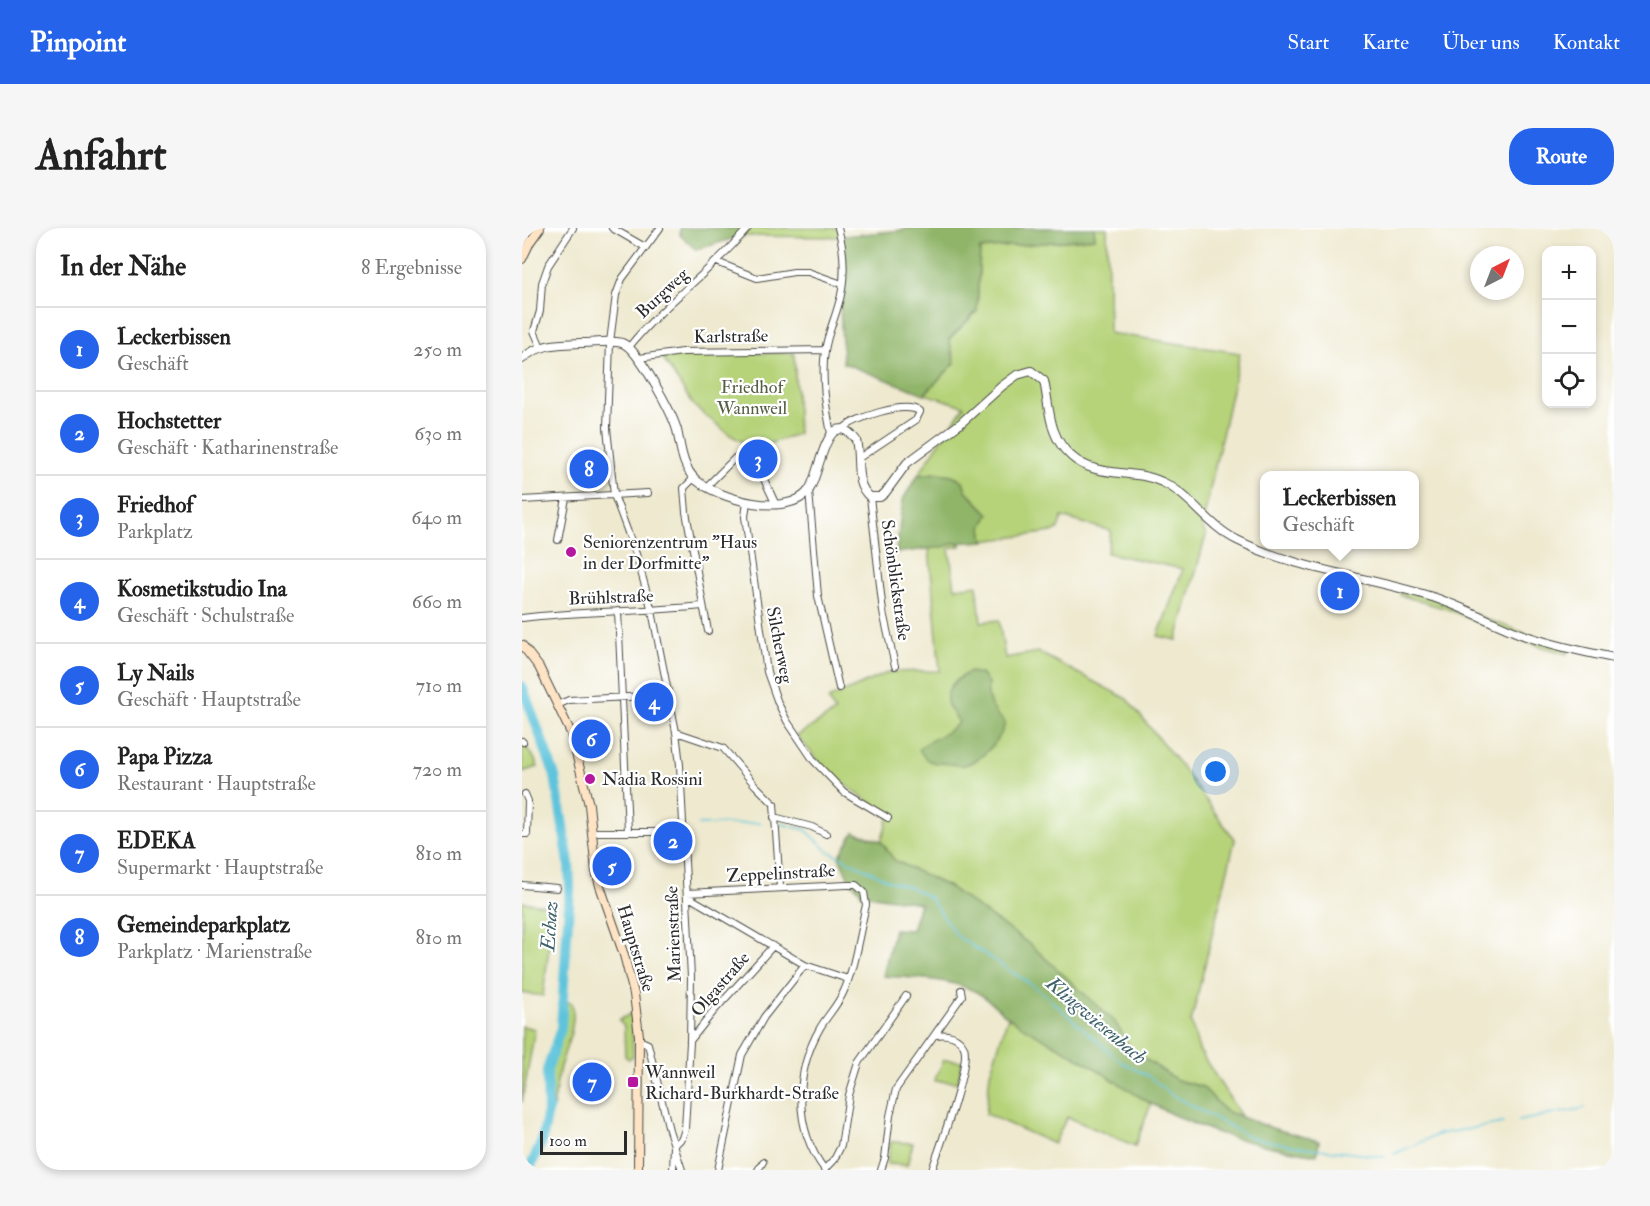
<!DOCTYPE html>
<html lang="de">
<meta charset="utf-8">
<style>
body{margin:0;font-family:"IM FELL Double Pica",serif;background:#f6f6f6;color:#222}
.controls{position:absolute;right:18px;top:18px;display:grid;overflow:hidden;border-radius:12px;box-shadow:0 3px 9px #0003}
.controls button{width:54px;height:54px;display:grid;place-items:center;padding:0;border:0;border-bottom:2px solid #e0e0e0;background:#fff;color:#222;font:30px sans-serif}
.compass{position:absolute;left:948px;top:18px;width:54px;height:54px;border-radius:50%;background:#fff;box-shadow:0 3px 9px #0003;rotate:42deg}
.scale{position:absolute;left:18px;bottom:15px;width:87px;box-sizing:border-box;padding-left:6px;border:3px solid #2b2b2b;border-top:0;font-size:16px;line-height:21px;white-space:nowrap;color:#2b2b2b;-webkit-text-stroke:4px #fff;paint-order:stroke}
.you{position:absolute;left:694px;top:544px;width:21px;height:21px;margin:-15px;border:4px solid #fff;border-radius:50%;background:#1a73e8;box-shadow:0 0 0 9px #1a73e833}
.badge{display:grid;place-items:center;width:39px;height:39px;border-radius:50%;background:#2563eb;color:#fff;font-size:20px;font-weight:700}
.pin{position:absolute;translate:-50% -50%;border:3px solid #fff;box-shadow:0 2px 6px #0006}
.popup{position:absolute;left:738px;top:243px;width:159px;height:78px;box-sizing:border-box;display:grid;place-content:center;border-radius:12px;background:#fff;filter:drop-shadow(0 2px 4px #0005);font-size:20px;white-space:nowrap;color:#767676}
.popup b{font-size:22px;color:#222}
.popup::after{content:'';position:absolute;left:50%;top:100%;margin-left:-12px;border:12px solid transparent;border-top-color:#fff}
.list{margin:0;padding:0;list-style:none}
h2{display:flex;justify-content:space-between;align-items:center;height:78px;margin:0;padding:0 24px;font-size:26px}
h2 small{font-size:20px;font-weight:400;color:#767676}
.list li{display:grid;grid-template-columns:39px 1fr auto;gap:18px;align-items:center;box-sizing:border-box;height:84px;padding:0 24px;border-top:2px solid #e0e0e0}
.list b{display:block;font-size:22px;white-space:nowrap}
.list p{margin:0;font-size:20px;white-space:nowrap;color:#767676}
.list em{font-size:20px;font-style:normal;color:#767676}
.icon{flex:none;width:33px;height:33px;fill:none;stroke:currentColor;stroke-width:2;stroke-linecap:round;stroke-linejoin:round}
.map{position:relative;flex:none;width:1092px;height:942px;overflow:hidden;border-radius:24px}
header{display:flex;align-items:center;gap:36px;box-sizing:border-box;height:84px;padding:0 30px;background:#2563eb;color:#fff}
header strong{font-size:28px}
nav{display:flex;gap:33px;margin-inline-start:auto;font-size:21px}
.intro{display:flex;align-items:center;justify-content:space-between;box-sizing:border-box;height:144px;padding:0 36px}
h1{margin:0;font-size:42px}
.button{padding:15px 27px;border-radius:24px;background:#2563eb;color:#fff;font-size:21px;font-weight:700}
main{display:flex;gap:36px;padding:0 36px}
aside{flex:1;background:#fff;border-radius:24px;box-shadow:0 3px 9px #0003}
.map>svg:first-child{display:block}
</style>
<header>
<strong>Pinpoint</strong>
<nav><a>Start</a><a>Karte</a><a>Über uns</a><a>Kontakt</a></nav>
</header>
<div class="intro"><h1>Anfahrt</h1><a class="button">Route</a></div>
<main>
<aside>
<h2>In der Nähe<small>8 Ergebnisse</small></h2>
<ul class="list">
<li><span class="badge">1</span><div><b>Leckerbissen</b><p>Geschäft</p></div><em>250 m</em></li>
<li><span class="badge">2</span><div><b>Hochstetter</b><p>Geschäft · Katharinenstraße</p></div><em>630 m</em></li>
<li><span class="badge">3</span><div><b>Friedhof</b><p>Parkplatz</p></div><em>640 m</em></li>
<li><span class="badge">4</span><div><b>Kosmetikstudio Ina</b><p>Geschäft · Schulstraße</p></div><em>660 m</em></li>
<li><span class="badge">5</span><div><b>Ly Nails</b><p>Geschäft · Hauptstraße</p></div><em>710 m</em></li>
<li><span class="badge">6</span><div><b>Papa Pizza</b><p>Restaurant · Hauptstraße</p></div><em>720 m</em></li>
<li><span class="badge">7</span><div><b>EDEKA</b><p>Supermarkt · Hauptstraße</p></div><em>810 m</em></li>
<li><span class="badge">8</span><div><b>Gemeindeparkplatz</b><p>Parkplatz · Marienstraße</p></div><em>810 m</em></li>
</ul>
</aside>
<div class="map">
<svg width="1092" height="942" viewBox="0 0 1092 942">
<rect width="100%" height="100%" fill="#fff"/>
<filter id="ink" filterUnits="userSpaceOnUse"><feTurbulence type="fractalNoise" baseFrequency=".0167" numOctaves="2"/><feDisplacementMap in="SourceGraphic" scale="12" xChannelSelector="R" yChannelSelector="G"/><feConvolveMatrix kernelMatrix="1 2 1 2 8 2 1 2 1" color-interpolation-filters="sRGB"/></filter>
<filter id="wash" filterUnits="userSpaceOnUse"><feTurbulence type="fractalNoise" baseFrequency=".008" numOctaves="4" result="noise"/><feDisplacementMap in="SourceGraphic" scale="24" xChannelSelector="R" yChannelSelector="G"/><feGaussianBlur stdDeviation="1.35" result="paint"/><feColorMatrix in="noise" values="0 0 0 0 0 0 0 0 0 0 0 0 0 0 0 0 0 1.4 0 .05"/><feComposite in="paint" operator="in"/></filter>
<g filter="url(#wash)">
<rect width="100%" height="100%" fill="#eee9cf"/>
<!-- green -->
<path fill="#b6d379" stroke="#707f52" stroke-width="1.5" d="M227,0H316L318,9L219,8Z
M572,0H585L587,105L718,125L682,289L680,299L684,307L655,412L636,408L661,341L585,325L589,303L540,289L536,301L530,304L462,313L460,299L467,286L444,262L441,253L430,247L415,245L396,247L442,178L403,166L433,135L427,111L455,84L458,21L573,10Z
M272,125L276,206L235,220L224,216L208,207L172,178L140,129L155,126Z
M431,315L439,316V318L427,320L433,360L455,357L459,394L477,392L483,430L516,424L605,471L659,538L713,612L669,794L677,822L719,888L703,883L681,859L655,852L610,822L592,794L510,718L427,659L372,632L359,613L367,588L306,544L275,508L313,484L306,471L367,444L418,443L407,320Z
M880,360L1046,421L1045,426L998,412L928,382L878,367Z
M0,515L11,528L16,539L0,544Z
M0,674L32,678L21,768L0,765Z
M40,773L50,775C55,797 44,818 38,839C35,852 33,867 31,880L26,883L25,842L39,800Z
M110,785L111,829L107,831L103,828L102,799L97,792Z
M486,789L556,829L629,876L613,918L545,889L532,916L464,886L468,845Z
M0,798L13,801L0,875Z
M422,832L440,833L436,854L412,853Z
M369,914L391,915L385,937L365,936Z"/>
<!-- forest -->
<path fill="#90b569" stroke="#5e704a" stroke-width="1.5" d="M158,0H226L219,8L174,22L158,7Z
M383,0H572L573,10L458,21L455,83L427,111L433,135L402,166L321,135L318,77L319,14L322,8L382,2Z
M415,245L430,247L441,253L444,263L467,286L460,299L462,313L431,315L421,319L374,325L381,271L396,247Z
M448,444L459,446L466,455C464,472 470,483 483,494C481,511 459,533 442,537C437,539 433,536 428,536C413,534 406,538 397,521C409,510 426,507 437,494C434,488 428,483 426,477C421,460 435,450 448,444Z
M332,604L359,613L372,632L427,659L510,718L593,794L610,822L655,852L681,859L703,883L753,901L797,913L795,927C732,917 687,907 630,876C604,862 580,843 553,828C532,815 506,804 486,789C474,780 465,768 450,762C422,750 391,750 361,748L372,701L390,702L398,675L339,666L337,661L329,655L317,629Z"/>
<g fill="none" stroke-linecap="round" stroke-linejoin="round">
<!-- stream -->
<path stroke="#5ec4db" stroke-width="1.5" d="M256,595L284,602L306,623L368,653L390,660L408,670L435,708L516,761L599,834L626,848L650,867L730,910L780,919L863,929
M175,597L239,595
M996,893L1063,880
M872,926L917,906L981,895"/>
<!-- river -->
<path stroke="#5ec4db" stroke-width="10" d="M0,1L1,0
M0,458L33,548L47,635L48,660L39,800L25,842L26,883L20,913L7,942"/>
</g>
</g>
<g filter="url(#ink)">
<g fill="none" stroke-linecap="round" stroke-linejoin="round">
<defs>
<path id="minor" d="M90,0L123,19
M138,0L100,51L94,67L88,114L85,200L92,267L114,326L130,383L154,504L158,537L169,749L168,814L163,901L160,910L152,918L151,942
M195,34L235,50L272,44H286L320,56
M19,119L12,103L18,83L20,55L26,38L51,0
M107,119C142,75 190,43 226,0
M117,130L160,124L303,122
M320,202C330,190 385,172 398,184L394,192L337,230
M309,206C304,179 299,150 303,123C305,107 312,93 316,78C324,54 323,24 316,0
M172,250L162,260L164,284L186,403
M184,259L213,230L226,224L234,234L254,277
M287,263L296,368L317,460
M348,269L361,384L373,438
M0,272L126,265
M225,273L223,289L245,444L256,475L265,493L292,533L322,564L366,590
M36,312L44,270
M96,383L106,603
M0,390C60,383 120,384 180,378
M35,477L47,472L147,467
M154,504L201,520L233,557L252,576L258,659
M0,513L1,514
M252,589L290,599L304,606
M71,604H162
M0,606H5L6,573L3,566
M0,657L35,660
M165,665L325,657H334L342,664L344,677C338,702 332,743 321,765C315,778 305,788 298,800C273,844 271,900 303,942
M165,668L283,737L326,751
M117,812L126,816L147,902L160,942
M168,813L192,783L251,718
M196,942L220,827L242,789L283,737
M236,942L241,934
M302,942L313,930L319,918L327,867L337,835L384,768
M359,942L363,930L368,888L374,861L440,768L439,762
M410,942C417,921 449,836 442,819C437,808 425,805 414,807"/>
<path id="tertiary" d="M0,131C18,115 37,116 60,115C72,115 88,112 100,115C116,120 150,185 155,202C159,220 160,239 174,252C197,271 266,291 287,262C298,247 304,174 334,212C339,233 331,254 348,269H358L363,265L385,235L439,195L480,158L495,147L509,143L522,153C528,181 526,208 549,228C574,251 611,240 640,254C668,266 686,298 715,312C775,342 843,348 907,368C941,378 971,396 1004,408C1033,418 1062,424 1092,430"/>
<path id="secondary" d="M0,31L8,14L18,0
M0,417L17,439L49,505L67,577L74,643L78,658L102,727L112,766L117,808L116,942"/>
</defs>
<!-- minor casing -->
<use href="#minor" stroke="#484844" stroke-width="8"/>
<!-- tertiary casing -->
<use href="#tertiary" stroke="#484844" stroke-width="10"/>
<!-- secondary casing -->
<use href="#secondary" stroke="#484844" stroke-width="10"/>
<!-- minor -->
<use href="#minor" stroke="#fff" stroke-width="6"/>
<!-- tertiary -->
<use href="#tertiary" stroke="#fff" stroke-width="8"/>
<!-- secondary -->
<use href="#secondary" stroke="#fee4c5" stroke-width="8"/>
</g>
</g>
<!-- markers -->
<g fill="#b5179e" stroke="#fff" stroke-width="2">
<circle cx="49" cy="324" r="6"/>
<circle cx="68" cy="551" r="6"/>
<rect x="105" y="848" width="12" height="12" rx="3"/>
</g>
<g text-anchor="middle" stroke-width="4.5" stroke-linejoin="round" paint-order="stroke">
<!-- street labels -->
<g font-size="18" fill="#2b2b2b" stroke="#fff">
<text transform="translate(140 65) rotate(-43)" y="6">Burgweg</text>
<text transform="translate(209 108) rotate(-1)" y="6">Karlstraße</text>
<text transform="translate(374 352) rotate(82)" y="6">Schönblickstraße</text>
<text transform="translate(89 369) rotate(-2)" y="6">Brühlstraße</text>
<text transform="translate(258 417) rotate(79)" y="6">Silcherweg</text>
<text transform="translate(259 645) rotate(-3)" y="6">Zeppelinstraße</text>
<text transform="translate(151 706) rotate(-92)" y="6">Marienstraße</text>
<text transform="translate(114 720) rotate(73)" y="6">Hauptstraße</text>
<text transform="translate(198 756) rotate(-49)" y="6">Olgastraße</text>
</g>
<!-- park labels -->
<g font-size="18" fill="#555d42" stroke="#fff">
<text x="230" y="165">Friedhof<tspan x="230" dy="21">Wannweil</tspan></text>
</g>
<!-- poi labels -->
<g font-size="18" fill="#2b2b2b" stroke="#fff" text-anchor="start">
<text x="61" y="320">Seniorenzentrum "Haus<tspan x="61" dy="21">in der Dorfmitte"</tspan></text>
<text x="80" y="557">Nadia Rossini</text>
<text x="123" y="850">Wannweil<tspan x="123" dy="21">Richard-Burkhardt-Straße</tspan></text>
</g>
<!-- water labels -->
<g font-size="20" font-style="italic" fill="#3d6169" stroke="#fff">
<text transform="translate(27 698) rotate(-86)" y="7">Echaz</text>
<text transform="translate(575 792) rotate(40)" y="7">Klingwiesenbach</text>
</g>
</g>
</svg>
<div class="controls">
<button>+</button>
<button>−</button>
<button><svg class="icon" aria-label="locate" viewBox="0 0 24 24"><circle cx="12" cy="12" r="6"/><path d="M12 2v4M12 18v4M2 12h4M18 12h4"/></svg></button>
</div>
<svg class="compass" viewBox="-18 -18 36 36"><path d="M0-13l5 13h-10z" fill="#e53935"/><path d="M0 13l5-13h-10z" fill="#767676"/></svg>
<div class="scale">100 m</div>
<div class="you"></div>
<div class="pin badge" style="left:818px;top:363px">1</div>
<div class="popup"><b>Leckerbissen</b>Geschäft</div>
<div class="pin badge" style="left:151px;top:613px">2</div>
<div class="pin badge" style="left:236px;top:231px">3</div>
<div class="pin badge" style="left:132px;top:474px">4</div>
<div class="pin badge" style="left:90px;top:638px">5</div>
<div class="pin badge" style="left:69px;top:511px">6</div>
<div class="pin badge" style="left:70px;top:854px">7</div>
<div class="pin badge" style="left:67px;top:241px">8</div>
</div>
</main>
